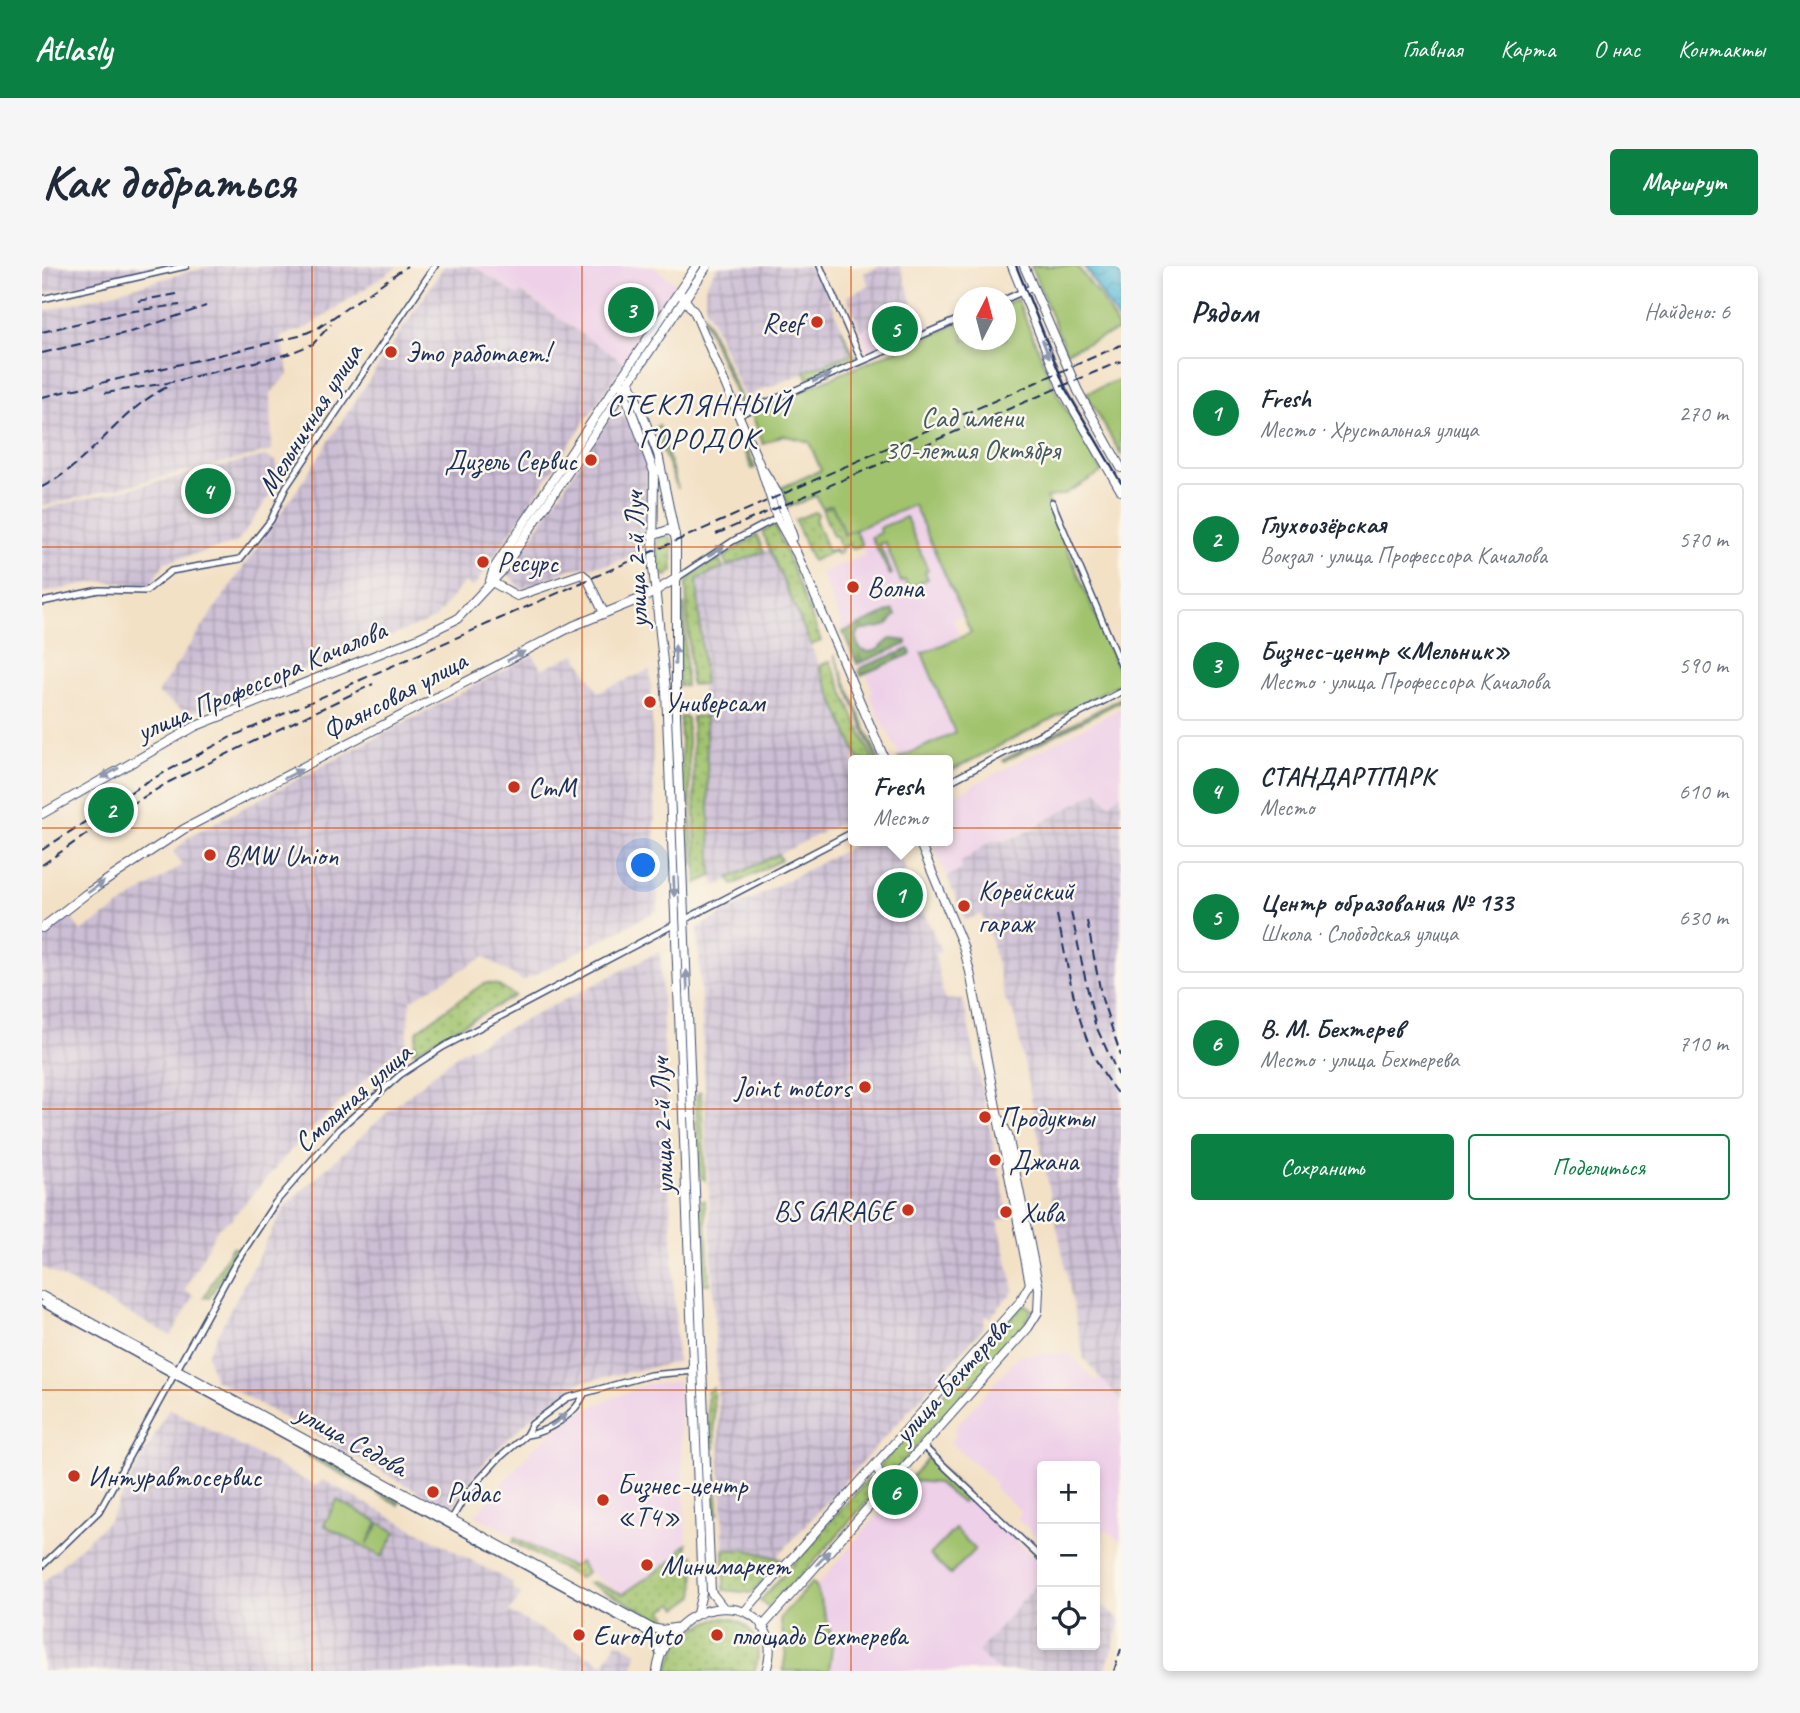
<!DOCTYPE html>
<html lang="ru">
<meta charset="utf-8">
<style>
body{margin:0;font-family:Caveat,sans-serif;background:#f6f6f7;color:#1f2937}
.controls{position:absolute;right:21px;bottom:21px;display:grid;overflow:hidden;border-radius:7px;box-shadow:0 4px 10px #0003}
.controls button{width:63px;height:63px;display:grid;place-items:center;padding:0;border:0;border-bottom:2px solid #e0e1e3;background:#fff;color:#1f2937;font:35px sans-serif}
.compass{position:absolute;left:911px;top:21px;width:63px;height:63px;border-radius:50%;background:#fff;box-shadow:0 4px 10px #0003;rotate:6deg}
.you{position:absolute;left:602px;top:600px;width:24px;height:24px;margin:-18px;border:5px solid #fff;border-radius:50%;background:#1a73e8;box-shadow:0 0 0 10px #1a73e833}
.badge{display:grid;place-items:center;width:46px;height:46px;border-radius:50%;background:#0b8043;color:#fff;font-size:23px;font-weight:700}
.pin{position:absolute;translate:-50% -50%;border:4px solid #fff;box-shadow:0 2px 7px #0006}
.popup{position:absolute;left:806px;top:489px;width:105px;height:91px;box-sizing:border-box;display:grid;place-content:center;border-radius:7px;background:#fff;filter:drop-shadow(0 2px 5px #0005);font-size:23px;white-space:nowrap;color:#747a83}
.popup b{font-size:26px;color:#1f2937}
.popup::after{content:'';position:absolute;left:50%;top:100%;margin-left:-14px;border:14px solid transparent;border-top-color:#fff}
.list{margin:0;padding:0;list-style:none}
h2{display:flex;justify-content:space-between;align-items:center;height:91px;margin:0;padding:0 28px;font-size:30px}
h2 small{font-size:23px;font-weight:400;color:#747a83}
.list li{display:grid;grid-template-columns:46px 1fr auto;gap:21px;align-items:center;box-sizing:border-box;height:112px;margin:0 14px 14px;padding:0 14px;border:2px solid #e0e1e3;border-radius:7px}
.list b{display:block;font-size:26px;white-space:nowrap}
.list p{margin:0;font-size:23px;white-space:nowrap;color:#747a83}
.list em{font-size:23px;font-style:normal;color:#747a83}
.actions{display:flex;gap:14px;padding:21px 28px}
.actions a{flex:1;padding:16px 0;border:2px solid #0b8043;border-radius:7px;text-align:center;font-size:24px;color:#0b8043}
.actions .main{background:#0b8043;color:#fff}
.icon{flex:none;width:38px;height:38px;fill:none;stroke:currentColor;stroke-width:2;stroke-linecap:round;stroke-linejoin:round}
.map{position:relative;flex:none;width:1079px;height:1405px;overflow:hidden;border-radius:7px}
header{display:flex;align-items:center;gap:42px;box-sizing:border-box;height:98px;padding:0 35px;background:#0b8043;color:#fff}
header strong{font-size:33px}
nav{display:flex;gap:38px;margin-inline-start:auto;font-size:24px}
.intro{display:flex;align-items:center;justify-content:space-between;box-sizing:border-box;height:168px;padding:0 42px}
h1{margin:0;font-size:49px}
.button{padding:18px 32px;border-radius:7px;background:#0b8043;color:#fff;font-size:24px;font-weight:700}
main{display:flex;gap:42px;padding:0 42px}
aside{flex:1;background:#fff;border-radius:7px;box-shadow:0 4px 10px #0003}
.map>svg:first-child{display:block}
</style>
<header>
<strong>Atlasly</strong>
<nav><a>Главная</a><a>Карта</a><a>О нас</a><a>Контакты</a></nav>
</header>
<div class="intro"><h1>Как добраться</h1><a class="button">Маршрут</a></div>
<main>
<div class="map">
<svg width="1079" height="1405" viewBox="0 0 1079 1405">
<defs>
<pattern id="industrial-grid" width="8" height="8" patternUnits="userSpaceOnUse" patternTransform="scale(1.75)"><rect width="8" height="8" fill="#ccbed4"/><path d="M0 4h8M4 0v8" fill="none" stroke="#a59baf"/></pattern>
<pattern id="grass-dots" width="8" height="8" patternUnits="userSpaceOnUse" patternTransform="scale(1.75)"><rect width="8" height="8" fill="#a1c36d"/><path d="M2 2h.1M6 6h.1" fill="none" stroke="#829f5d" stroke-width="1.8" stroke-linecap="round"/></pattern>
<pattern id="forest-firs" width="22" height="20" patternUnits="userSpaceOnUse" patternTransform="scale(1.75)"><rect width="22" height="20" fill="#80a960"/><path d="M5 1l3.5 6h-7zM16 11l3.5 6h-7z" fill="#688a52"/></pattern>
<pattern id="water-waves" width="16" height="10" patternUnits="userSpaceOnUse" patternTransform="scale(1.75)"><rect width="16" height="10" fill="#58bad7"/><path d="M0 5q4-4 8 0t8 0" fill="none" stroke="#4898b2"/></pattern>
</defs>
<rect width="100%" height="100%" fill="#fbf7ec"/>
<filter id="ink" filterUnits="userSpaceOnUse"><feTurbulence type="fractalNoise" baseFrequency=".0143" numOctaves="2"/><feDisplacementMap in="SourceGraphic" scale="14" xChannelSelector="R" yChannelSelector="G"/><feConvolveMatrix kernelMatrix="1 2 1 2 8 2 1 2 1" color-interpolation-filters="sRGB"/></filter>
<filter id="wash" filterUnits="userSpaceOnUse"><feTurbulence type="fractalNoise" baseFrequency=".00686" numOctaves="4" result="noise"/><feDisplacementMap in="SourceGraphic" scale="28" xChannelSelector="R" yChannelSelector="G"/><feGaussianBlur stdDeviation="1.57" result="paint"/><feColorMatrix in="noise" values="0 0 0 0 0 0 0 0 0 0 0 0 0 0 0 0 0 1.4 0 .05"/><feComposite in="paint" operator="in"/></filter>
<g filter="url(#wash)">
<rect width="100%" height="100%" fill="#f3e1c6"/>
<!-- built -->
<path fill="#eed0e8" d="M432,0H610L635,17L582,97L480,26L476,30Z
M878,39L888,62L828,88L818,64Z
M872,240L921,349L911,353L918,372L880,387L912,467L859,491L837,450L827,427L831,425L824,407L819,409L779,307L823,289L813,264Z
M1079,442V527L1068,538L1055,525L979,568L961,574H950L919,597V605L905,611L889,575H905V533Z
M1028,1087L1053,1115L1058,1111L1079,1135V1276L1064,1263L1053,1278V1200H1000V1276L975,1252L980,1246L951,1221L954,1217L908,1176L915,1167L912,1163L977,1089Z
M636,1116L645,1278L638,1289L580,1328L545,1306L538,1296L529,1301L433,1249L493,1180L542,1144L604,1118Z
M887,1190L1000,1300V1312L936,1386L956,1405H787L791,1374L774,1320Z"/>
<!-- industrial -->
<path fill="url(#industrial-grid)" d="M0,0H122L0,28Z
M169,0H356L266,61L238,71L247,107L229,127L230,185L0,240V46Z
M402,0H432L476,30L479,26L582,97L431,322L422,316L393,353L146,448L115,427L258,219Z
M675,0H773L811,88L702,131L663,38V21Z
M839,0H858L872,41L818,64L805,30L827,20L822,7Z
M570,148L586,153L604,190L605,283L568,298L531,302L479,323L466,307Z
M223,190L235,196V219L195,277L123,296L108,319L58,315L0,327V243Z
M728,283L817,494H811V551L674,620L670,610L654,311Z
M534,388L556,426L608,404L616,644L481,715L442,691L369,734L364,782L349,789L258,874L188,954L176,961L143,1024L152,1030L129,1070L0,1001V669L27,648L39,666L140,599L132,586L146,571L483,393L491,389L499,403Z
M1055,525L1068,538L1079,527V1135L1042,1093L972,748L963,734L949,673L939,648L923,654L905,611L920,604L918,597L950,574L961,575L979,569Z
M820,575H851L864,605L843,621L857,653L875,645L879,639L899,685L893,688L902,733L921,734L967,952L956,955L972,1024L948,1052L945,1049L943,1051L941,1062L735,1291L706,1284H682L656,661Z
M618,685L635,1096L539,1116L495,1146L446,1192L408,1243L172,1113L165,1088L243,940L348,844L416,788Z
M127,1142L274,1220L281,1214L471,1317L469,1322L480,1328L467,1346L562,1398L575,1375L595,1386L591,1405H0V1317L67,1254Z
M1000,1312V1379H1053V1333L1079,1355L1063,1405H956L936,1386Z"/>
<!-- grass -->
<path fill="url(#grass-dots)" stroke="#5e7966" stroke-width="2" d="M662,48L703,143L699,141L660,49Z
M799,62L814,92L766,113L763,105L810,88Z
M656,67L713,202L710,203Z
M617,159L636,223L612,163Z
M790,239L802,268L813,264L820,279L810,283L806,279L799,282V288L795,270H791L780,243Z
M772,246L776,248L773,253L786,285L793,283L796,289L792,285L770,295L753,254Z
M730,260L734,261L779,375L769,379L720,266Z
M625,269L630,274L631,305L624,310L614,303L616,273Z
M715,269L722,286L685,300L682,291Z
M677,293L681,302L655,313L662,418L649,419L644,319L651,309Z
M638,339H642L644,420H637Z
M792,389L793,391L837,494H834Z
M788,395L831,494H817L777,400Z
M1079,432V435L962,496L961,494Z
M663,450L670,610L655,617L650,451Z
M638,451H645L651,598H647L643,575Z
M736,588L739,594L691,619L687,612Z
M445,717L455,719L473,730L371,786L376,764C388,756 437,718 445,717Z
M657,826H659L663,914L657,909L654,832Z
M663,934L667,1018H661L658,935Z
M190,981L195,983L167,1032L162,1031Z
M984,1039L990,1043L985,1056L851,1207H840L839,1198L977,1043Z
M671,1121L673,1182L667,1181L665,1126Z
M272,1189L358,1236L357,1239L266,1190Z
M673,1189L676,1248L670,1247L668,1190Z
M827,1212L837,1222L729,1344L718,1335Z
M473,1272L529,1301L538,1296L545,1306L537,1312L471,1276Z
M645,1278V1290H652L653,1330L636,1342L632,1337L621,1344L625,1350L619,1354L546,1317L551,1316L581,1328L638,1289V1283Z
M682,1284H706L739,1293L710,1327L682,1324Z
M682,1352C709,1352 723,1382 712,1405H626C631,1378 654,1355 682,1352Z"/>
<!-- forest -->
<path fill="url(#forest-firs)" stroke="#4e6c5f" stroke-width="2" d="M851,344L854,349L844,360L817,365C810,378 820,390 835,384C841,381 842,376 849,373L865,375V378L815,398L801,366Z
M867,383L869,388L819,409L817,404L820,401Z"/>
<!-- green -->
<path fill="#a1c36d" stroke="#5e7966" stroke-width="2" d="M989,0H1035L1061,35L1077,64L1024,86Z
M975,33L1014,126L1060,206L1023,228L1004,232L1079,410V417L905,507V494L855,493L913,467L880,387L929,367L872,239L803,268L790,239L780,242L774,230L747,241L739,222L779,204L767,176L741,169L721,178L709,146L921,56L922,74H964V38Z
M1079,113V189L1044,127Z
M864,251L886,304L883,306L886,313L866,322L863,314L859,316L843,276L837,278L850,308L848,309L829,271L838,267L837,262Z
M887,1190L926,1230L920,1237L895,1217L871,1215L870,1210Z
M295,1234L336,1256L325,1278L338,1257L354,1266L340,1291L282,1259Z
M913,1263L933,1283L908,1309L888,1289Z
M770,1316L774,1320L791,1374L787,1405H741L744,1385L738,1352Z"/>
<!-- water -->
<path fill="url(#water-waves)" stroke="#3a749a" stroke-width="2" d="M1042,0H1079V59Z"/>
</g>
<g filter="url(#ink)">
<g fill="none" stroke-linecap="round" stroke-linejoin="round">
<defs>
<path id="street" d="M778,0L820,95
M0,33L144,0
M964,33L991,21
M696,149L922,51
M1010,236L1079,399
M635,312L691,275L735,252
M0,336L57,324L104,325L129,305L198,293L229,254L244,221L393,0
M905,517L1079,426
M642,654L811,566
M0,1037L606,1367L612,1374L618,1390
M485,1169C506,1166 534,1148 542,1128
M881,1180L1000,1293
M409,1254L425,1227L456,1193L484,1169L490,1158L525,1132L608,1109L653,1105
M0,1300L57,1245L193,998L233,937L297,863L358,809L401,781L633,658"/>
<path id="secondary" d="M970,0L1021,125L1079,225
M982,0L1036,125L1079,202
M637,26L653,47L719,202L735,252L755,288L843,494
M578,114L612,206L611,302L624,424L658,1273L660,1327L655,1347
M587,114L616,188L634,275V449L669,1326L680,1340
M721,204L736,228L751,271
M610,270L626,264L633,268
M448,315L452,302L654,0
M448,315L475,330L540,308L545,312L562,347
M0,548L154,460L374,373L415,353L459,306L665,0
M0,662L44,628L142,563L531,360L605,330L635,312
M0,1030L609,1362L620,1364L638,1361
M834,1198L838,1210L851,1213
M703,1345L977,1037L988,1018L928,706L921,680L877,575
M720,1361L986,1062L996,1046L997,1023L966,869L958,853
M615,1405C627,1320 750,1323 724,1405"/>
</defs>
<!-- street casing -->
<use href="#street" stroke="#3b4a6e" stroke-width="8"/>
<!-- secondary casing -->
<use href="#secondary" stroke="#3b4a6e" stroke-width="10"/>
<!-- street -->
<use href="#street" stroke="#fff" stroke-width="5"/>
<!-- secondary -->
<use href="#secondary" stroke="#fff" stroke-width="8"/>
<!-- tram -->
<path stroke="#1b2f5e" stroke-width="2" d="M974,0L1024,124L1079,217"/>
<!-- rail -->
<path stroke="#1b2f5e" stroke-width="2" stroke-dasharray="10 5" stroke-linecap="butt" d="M96,35L135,28
M0,66L83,46L138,39
M0,87L92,65L164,40
M63,127L125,117L246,88L271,78L289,58
M0,131L257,70L276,62L365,0
M0,221C49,197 76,145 125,121
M674,268L1079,95
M0,584L101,518L189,471L1079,79
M0,599L72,549L127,516L331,418
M1029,646L1053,758L1079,815
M1015,649C1029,713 1035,781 1079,832
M1045,655L1060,733L1079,790
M1072,1405L1079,1383"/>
</g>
<!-- one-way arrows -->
<defs><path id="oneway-solid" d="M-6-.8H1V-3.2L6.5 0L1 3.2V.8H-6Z" transform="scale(1.75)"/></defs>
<g fill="#8d97ae">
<use href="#oneway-solid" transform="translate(1004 83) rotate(68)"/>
<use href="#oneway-solid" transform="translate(780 112) rotate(-23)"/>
<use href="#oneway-solid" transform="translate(674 285) rotate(-32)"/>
<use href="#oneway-solid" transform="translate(633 389) rotate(-89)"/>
<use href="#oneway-solid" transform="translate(474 390) rotate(-28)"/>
<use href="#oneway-solid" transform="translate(68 507) rotate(150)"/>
<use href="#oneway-solid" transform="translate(251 508) rotate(-27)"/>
<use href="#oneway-solid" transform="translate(54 621) rotate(-35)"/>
<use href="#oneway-solid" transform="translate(632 621) rotate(88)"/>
<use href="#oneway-solid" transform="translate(645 714) rotate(-92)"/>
<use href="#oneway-solid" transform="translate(517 1154) rotate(-35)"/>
<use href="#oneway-solid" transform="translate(781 1292) rotate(-48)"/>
</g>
</g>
<!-- grid -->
<path fill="none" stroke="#d45514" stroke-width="2" stroke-opacity="0.55" d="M270,0V1405M540,0V1405M809,0V1405M0,281H1079M0,562H1079M0,843H1079M0,1124H1079"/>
<!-- markers -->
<g fill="#c8321e" stroke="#fbf7ec" stroke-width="2.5">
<circle cx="775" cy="56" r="7"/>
<circle cx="349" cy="86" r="7"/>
<circle cx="549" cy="194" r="7"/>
<circle cx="441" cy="296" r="7"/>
<circle cx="811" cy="321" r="7"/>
<circle cx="608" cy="436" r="7"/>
<circle cx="472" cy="521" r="7"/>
<circle cx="168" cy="589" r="7"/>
<circle cx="922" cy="640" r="7"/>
<circle cx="823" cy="821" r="7"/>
<circle cx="943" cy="851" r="7"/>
<circle cx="953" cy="894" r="7"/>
<circle cx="866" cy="944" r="7"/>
<circle cx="964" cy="946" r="7"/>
<circle cx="32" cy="1210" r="7"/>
<circle cx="391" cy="1226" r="7"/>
<circle cx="561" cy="1234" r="7"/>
<circle cx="605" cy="1299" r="7"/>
<circle cx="537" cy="1369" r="7"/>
<circle cx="675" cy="1369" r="7"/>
</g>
<g text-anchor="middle" stroke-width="5" stroke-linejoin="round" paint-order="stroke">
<!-- poi labels -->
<g font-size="28" fill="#1b2f5e" stroke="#fbf7ec" text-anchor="start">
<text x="761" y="66" text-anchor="end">Reef</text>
<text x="363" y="96">Это работает!</text>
<text x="535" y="204" text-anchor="end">Дизель Сервис</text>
<text x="455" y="306">Ресурс</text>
<text x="825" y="331">Волна</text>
<text x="622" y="446">Универсам</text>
<text x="486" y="531">СтМ</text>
<text x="182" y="599">BMW Union</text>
<text x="936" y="634">Корейский<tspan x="936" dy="32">гараж</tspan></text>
<text x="809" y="831" text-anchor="end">Joint motors</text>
<text x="957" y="861">Продукты</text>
<text x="967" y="904">Джана</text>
<text x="852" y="954" text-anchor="end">BS GARAGE</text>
<text x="978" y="956">Хива</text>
<text x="46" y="1220">Интуравтосервис</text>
<text x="575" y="1228">Бизнес-центр<tspan x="575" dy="32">«Т4»</tspan></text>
<text x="405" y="1236">Ридас</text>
<text x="619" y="1309">Минимаркет</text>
<text x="551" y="1379">EuroAuto</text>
<text x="689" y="1379">площадь Бехтерева</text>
</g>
<!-- park labels -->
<g font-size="28" fill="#435b62" stroke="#fbf7ec">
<text x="930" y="161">Сад имени<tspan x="930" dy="32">30-летия Октября</tspan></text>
</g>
<!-- street labels -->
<g font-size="28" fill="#1b2f5e" stroke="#fbf7ec">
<text transform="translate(267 153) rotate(-58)" y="10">Мельничная улица</text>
<text transform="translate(593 294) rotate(-92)" y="10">улица 2-й Луч</text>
<text transform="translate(219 414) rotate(-23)" y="10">улица Профессора Качалова</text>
<text transform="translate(352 429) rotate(-28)" y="10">Фаянсовая улица</text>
<text transform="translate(310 831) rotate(-42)" y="10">Смоляная улица</text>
<text transform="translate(619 860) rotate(-92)" y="10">улица 2-й Луч</text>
<text transform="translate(909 1114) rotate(-48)" y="10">улица Бехтерева</text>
<text transform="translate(310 1173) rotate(29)" y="10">улица Седова</text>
</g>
<!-- neighbourhood labels -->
<g font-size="30" letter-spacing="2" fill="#1b2f5e" stroke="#fbf7ec">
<text x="657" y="148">СТЕКЛЯННЫЙ<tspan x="657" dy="34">ГОРОДОК</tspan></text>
</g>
</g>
</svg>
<div class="controls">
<button>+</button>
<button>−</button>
<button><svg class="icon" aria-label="locate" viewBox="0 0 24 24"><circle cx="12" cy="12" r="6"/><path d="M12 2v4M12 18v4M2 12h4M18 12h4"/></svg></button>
</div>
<svg class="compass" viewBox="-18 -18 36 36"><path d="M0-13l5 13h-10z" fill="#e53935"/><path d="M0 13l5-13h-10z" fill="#747a83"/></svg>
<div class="you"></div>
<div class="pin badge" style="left:858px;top:629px">1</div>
<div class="popup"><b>Fresh</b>Место</div>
<div class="pin badge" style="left:69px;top:544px">2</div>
<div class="pin badge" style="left:589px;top:44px">3</div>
<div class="pin badge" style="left:166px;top:225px">4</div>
<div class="pin badge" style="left:853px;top:63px">5</div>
<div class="pin badge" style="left:853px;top:1226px">6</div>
</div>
<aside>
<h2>Рядом<small>Найдено: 6</small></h2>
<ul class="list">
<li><span class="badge">1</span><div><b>Fresh</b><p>Место · Хрустальная улица</p></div><em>270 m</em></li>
<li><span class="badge">2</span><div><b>Глухоозёрская</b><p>Вокзал · улица Профессора Качалова</p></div><em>570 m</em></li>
<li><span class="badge">3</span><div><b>Бизнес-центр «Мельник»</b><p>Место · улица Профессора Качалова</p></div><em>590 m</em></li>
<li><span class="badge">4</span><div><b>СТАНДАРТПАРК</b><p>Место</p></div><em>610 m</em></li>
<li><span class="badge">5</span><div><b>Центр образования № 133</b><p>Школа · Слободская улица</p></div><em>630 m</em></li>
<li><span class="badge">6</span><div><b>В. М. Бехтерев</b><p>Место · улица Бехтерева</p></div><em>710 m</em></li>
</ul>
<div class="actions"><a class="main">Сохранить</a><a>Поделиться</a></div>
</aside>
</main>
